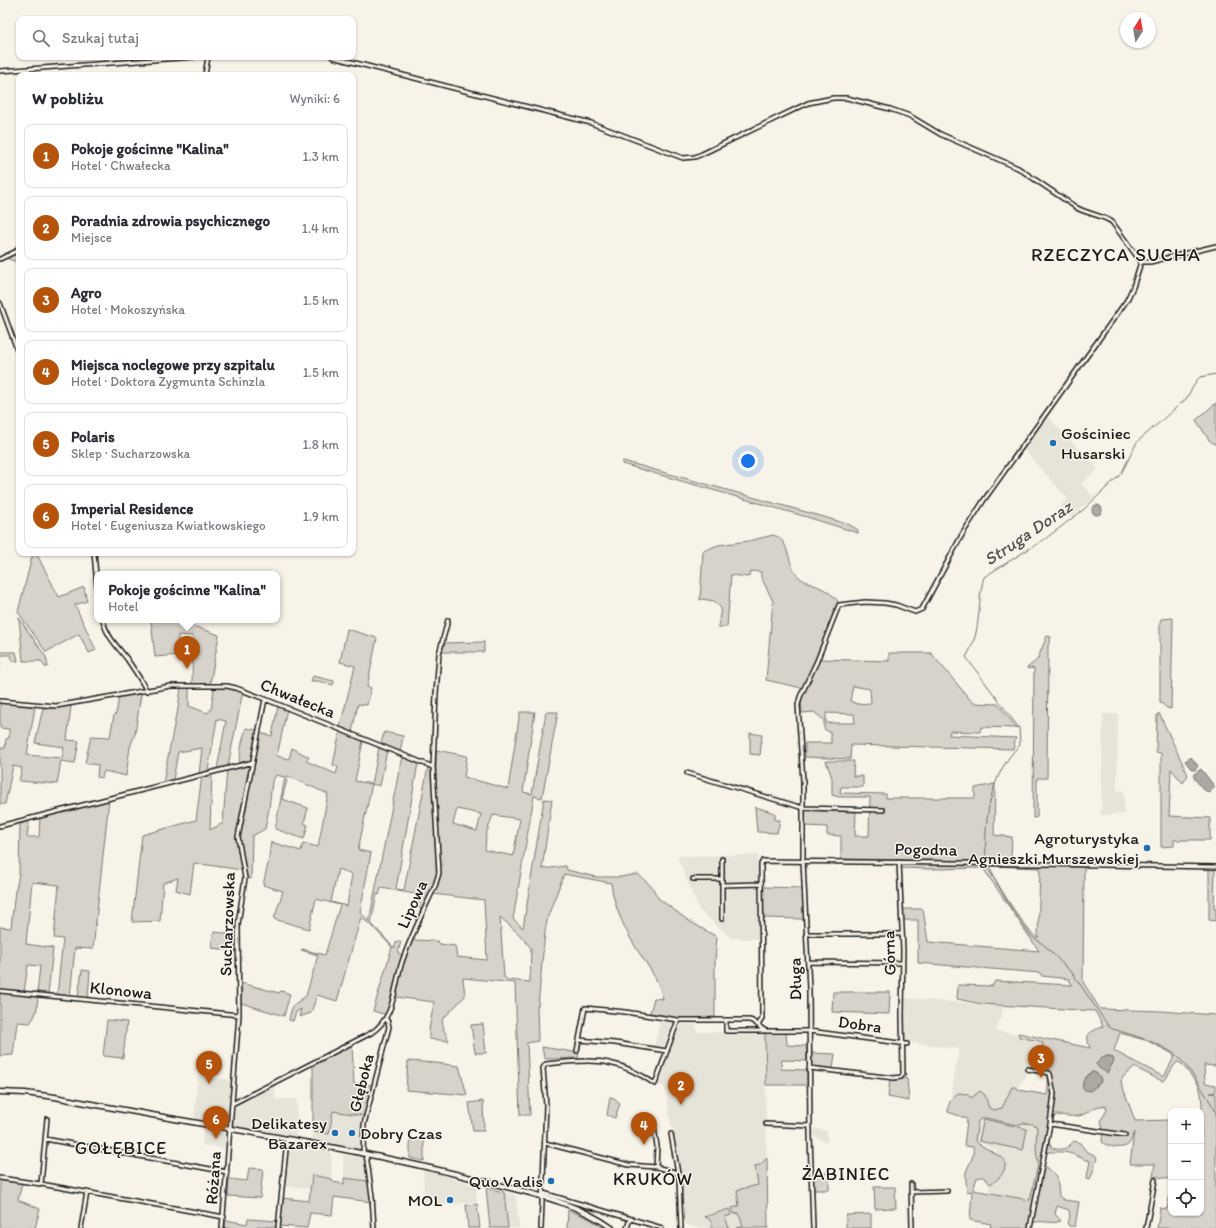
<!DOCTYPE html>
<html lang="pl">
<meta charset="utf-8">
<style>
body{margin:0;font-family:Itim,sans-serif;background:#f7f7f7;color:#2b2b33}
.controls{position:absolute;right:12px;bottom:12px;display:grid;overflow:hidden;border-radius:8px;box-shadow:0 1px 3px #0004}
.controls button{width:36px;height:36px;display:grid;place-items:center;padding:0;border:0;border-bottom:1px solid #e1e1e2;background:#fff;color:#2b2b33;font:20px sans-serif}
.compass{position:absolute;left:1120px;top:12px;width:36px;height:36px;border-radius:50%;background:#fff;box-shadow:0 1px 3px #0004;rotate:11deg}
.you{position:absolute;left:748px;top:461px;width:14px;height:14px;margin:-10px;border:3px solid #fff;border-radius:50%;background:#1a73e8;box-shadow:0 0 0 6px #1a73e833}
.badge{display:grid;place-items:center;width:26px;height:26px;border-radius:50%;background:#b45309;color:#fff;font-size:13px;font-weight:700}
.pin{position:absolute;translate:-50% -33px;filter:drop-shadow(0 1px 2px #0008)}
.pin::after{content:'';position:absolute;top:21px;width:14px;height:12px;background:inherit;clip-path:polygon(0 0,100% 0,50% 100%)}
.popup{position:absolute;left:94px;top:571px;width:186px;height:52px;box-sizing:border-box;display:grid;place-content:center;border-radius:8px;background:#fff;filter:drop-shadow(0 1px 3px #0005);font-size:13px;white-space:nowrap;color:#7c7c81}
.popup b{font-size:15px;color:#2b2b33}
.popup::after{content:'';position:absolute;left:50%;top:100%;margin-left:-8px;border:8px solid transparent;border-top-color:#fff}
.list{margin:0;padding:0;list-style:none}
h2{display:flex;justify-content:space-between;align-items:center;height:52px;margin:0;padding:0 16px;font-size:17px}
h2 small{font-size:13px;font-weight:400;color:#7c7c81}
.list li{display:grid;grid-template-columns:26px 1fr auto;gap:12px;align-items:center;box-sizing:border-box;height:64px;margin:0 8px 8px;padding:0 8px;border:1px solid #e1e1e2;border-radius:8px}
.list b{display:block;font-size:15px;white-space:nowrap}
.list p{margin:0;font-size:13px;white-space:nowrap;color:#7c7c81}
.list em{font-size:13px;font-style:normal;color:#7c7c81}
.icon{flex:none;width:22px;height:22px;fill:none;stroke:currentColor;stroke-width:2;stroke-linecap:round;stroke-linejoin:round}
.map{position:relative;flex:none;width:1216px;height:1228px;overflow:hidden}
.search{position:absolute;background:#fff;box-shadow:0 1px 3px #0004;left:16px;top:16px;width:340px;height:44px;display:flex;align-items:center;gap:10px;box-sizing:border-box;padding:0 14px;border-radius:8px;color:#7c7c81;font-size:15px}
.panel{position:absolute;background:#fff;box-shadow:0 1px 3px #0004;left:16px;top:72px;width:340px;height:484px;border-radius:8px}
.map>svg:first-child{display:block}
</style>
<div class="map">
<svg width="1216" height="1228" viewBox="0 0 1216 1228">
<rect width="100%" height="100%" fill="#f7f3e8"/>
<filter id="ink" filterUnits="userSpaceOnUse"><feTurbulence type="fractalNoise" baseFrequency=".025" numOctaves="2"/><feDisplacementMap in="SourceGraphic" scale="8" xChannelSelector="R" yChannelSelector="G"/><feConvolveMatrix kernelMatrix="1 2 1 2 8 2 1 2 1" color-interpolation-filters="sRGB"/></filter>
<g filter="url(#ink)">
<!-- built -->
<path fill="#e6e3d9" d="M1047,416L1098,469L1081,484L1094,497L1071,517L1061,505L1068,499L1023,449Z
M1103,714H1118L1117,790L1124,791V814L1101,815Z
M758,855L759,939L731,938L699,910L677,856Z
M903,998L1004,1006L996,1031L1033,1036L1043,1043L1039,1067L1028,1068L1024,1080H1021L1013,1116L950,1102L959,1049L906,1042L903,1038Z
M661,1019L672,1021L673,1023L665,1046L662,1047L654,1046Z
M679,1024H696L697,1032H765L767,1228H697L685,1224L680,1172L665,1090L664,1087L657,1084Z
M198,1076L232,1080L228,1126L194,1120Z
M275,1085V1099H297L296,1138L233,1126L234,1105Z
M333,1111L365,1116L363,1124L361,1150L312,1142L313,1132L329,1134Z
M981,1115L1044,1128L1030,1200L988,1192L997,1151L975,1140Z
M203,1128L226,1134L225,1148L202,1145Z
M812,1128L827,1131V1143L812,1135Z
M288,1144L331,1152L332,1179L312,1175L310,1189L283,1186Z
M343,1155L363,1158L365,1160L368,1181L344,1178Z
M423,1170L476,1185L477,1202L424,1206Z
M504,1192L516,1196L519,1228H508Z"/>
<!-- green -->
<path fill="#d7d3cb" stroke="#7a7874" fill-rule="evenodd" d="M19,242V263L6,258L14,254L12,252Z
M1216,403V445L1209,440L1196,420Z
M623,461L824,517L850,525L858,530V533L807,517L622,464Z
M773,535C790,539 787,563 796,574C804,583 814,584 823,589C829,592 833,596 838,601L815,660L802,688L766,680L773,601L761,577V572L752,571L748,577L731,575L727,627H718L721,608L714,601L702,599L700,600L703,551L718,545L749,541Z
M33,553H36L59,597L84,587L87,601L75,605L96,650L89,653L79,634L46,652L18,612Z
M19,618L46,657L48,667H45L41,661H23Z
M1173,618L1171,709L1167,708L1160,702V622L1161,619Z
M151,620H176L219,635L210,684H192L193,636L178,635V655L155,657Z
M347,629L377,638L367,687L371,688L367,705L358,704L352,732L340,727L355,666L340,662Z
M1047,636L1051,637L1048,646L1047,778H1037V817L1033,818L1034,669L1031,668L1028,669L1027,668L1037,660Z
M484,642V652H442L443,643Z
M0,652H16L18,661H12L11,655H1L0,665Z
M889,653H931L973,703L998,704L1017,728L981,727L980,732L950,731L949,735L1016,738L1013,749L851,745L850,759L805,757V743H831V733L824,729V720L814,712L802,713L801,700L819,659L889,661ZM853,686L870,689L871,703L857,704L850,701ZM826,713L854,714L855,723H826Z
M313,676L334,681L333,685L318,681H311Z
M230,687L243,691L228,766L217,769L226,721L217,719L208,771L199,774L202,748L178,752L173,780L163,783L176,715H177L181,688H189V706L207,713L211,710L214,688Z
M141,694L135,734L130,747L126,776L104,771L102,778L97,777L98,765L85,763L91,736L110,737L114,715L116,714L119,697Z
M0,702L35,707L27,755L62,758L64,747L35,743L43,708H55L71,706L67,740L79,741L75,763L61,761L57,784L19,781L22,768L13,766L5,804H0V748H5L6,739L9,738V729L0,728Z
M278,706L287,709L277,756L289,759L292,748L309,757L306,761L336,774L338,767L333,765L340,731L363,741L355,781L372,784L379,747L387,750L380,786L372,784L358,850L371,853L360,912L369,921L402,756L418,763L396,889L404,890L428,767L432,770L438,872L435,882L422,911L419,908L418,896L415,894L381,888L379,895L377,894L371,923L394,948L397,941H401L398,953L402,955L392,1001L387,1015L373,1011L392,947L373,927L361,917L337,1001L317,995L311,1013L299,1017L301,1009L296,1012L293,1021L289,1020L292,1006L306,996L318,955L301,950L302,949L325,955L340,905L316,899L309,929L274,919L283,891L263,885L268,864L271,842L301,851L303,843L318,847L328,794L288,776L282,799L308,808L304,823L308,825L304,839L275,829L285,777L276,775L272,782L269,809L265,829L252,836L251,879L247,878L240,843V834L260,733L272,736ZM338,869L352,874L347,906L331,902Z
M520,712H535L523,792L532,794L546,712H558L542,798L534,796L513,919L523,928L544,799L552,800L542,869L566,866L567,870L596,877H620L638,874L652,887L658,898L689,921L717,937L715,961V1017L678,1018L650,1013L654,998L663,999C659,977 643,961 632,941C622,924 613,902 611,883L564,874L548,916L545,932L538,1006H537L538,1041L527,1043L530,1115H520L515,983L463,978L465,996L442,1020L444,1030L449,1041L429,1039V1030L434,1002L396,997L403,965L412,940L437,941L440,944L455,946L457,957L487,960L484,900L433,894L440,875V863L436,800V750L467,756L464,777L508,789ZM457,809L481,814L477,831L453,824ZM493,815L520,819L513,856L485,850L486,834ZM500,917L519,934L531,948L530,982L508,980L504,977Z
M1159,713L1188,775L1183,783L1171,769L1169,816L1210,818V840H1174V846L1161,847V753L1156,752L1157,716Z
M246,728L257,730L251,760L239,763L242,743Z
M384,732L403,736L400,752L381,744Z
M750,733L762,735L760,755L750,754Z
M826,761H854L853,776H863V787H841L840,793L886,794V798H975V788L995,784L994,835L1012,837L1011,860L991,861L841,859V836L827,835V827L805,826V810L856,812L855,836H869L870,797H839L832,795V778Z
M251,763L237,831V838L242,870L194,863L190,894L176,890L178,878L163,883L160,921L132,922L142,835L196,820L202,775L212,773L210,830L223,823L227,769Z
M109,799L93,949L75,948L70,997L57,995L63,939L54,938L59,885L32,882L26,944L53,948L48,994L37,993L40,966L28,965L24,992L0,990V927L11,928L15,890H16L19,874L20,824L29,821L27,837H39L40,817Z
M755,807L775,813V820H780L777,833L757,832Z
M903,864L1084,867L1083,982L1100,1009L1160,1011L1216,1015V1066L1204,1065L1205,1083L1216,1085V1092L1210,1093L1216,1094V1228H1157L1160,1210L1159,1208L1167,1209L1171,1189V1213H1201V1118H1203L1201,1093L1199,1086L1182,1064L1178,1062L1175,1064L1165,1080L1162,1081L1134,1067L1123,1077L1121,1082L1135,1121L1171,1120V1179L1153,1176L1155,1164H1130L1134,1132C1132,1135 1132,1141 1129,1144C1124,1150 1107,1147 1102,1142L1103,1129L1101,1120L1107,1110L1106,1106C1096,1104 1090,1112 1082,1115C1075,1118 1063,1115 1056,1115L1050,1124L1051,1131L1049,1143L1052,1148C1064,1151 1066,1149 1074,1141L1080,1143L1086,1151L1096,1156L1097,1159L1090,1180L1087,1179V1177L1090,1161C1083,1160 1079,1156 1072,1154C1064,1151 1054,1152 1046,1152L1043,1164L1057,1176L1059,1196L1064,1200L1079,1202L1075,1226H1069L1067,1223L1070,1217L1069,1210L1057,1206L1055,1214L1061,1221C1051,1225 1042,1219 1033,1223L1032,1228H990L991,1224L970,1220L972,1191L967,1192C967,1186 965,1178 966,1172C969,1164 975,1156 973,1147L964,1146L967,1120L966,1118L948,1112C948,1103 951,1097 959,1093L967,1094L971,1098L980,1091L985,1095L989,1108L994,1110L1002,1108L1012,1087H1016L1019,1090L1047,1095L1048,1089V1075L1028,1071L1026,1069L1037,1065L1043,1043L1037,1040L1020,1038L1018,1033L1090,1048C1084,1032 1090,1033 1103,1026L1095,1011L982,1004L957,999L958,985L992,986L995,981L1072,985L1069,979L1042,976L1040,973L918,963V920H903L902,909H923L928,942L1039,951L983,868L929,869L901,868V865ZM990,866L1040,868L1038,938C1035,936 1031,934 1029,930C1019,918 993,880 990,866ZM1120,1033L1148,1041L1173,1054L1174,1057L1164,1077L1116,1052L1114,1050ZM1106,1056H1111L1114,1061L1107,1073ZM1093,1072L1096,1073L1101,1080L1100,1083L1090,1091L1082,1085L1090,1073ZM982,1118H987L1016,1125L1023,1123L1032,1124L1037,1127L1036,1150L1038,1164L1030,1200L973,1190L977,1178C985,1175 985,1179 990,1184C1000,1179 1008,1170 1004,1159L979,1144L975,1140L978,1121Z
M1209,869H1215L1214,909H1216V921L1209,920Z
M763,887L803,888L804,919L764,918Z
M216,932L236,935V951L212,948L213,933Z
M82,970L90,971L88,998L78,997Z
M241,983L279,993L281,991L290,994L284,1016L241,1003Z
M0,992L38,996C37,1007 38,1013 30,1023L17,1022L13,1055L0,1056Z
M833,992H890L889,1014L832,1012Z
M107,1020L127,1022L123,1058L103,1056Z
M483,1024L486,1053H475L471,1025Z
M765,1032H786L787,1045L807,1046V1061L782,1060L781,1069L807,1070V1085H766Z
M352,1045L354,1084L372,1085L365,1116L333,1111L329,1134L313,1132V1066Z
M542,1047L579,1053L578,1058L547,1059L544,1058Z
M811,1053L835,1054L833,1069L811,1067Z
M408,1061L436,1063L459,1066L467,1095L406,1090Z
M904,1078L907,1079L909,1101L888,1097L890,1079Z
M610,1097L614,1098L620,1103L615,1118L607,1115Z
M483,1101L484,1131H473L469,1103Z
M984,1119L1027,1129L1023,1150L979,1141Z
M410,1140H424V1161L410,1158Z
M767,1158L768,1228H737L743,1226L739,1213L734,1214L732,1208L739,1206L737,1190L758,1185L755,1166L760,1165Z
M249,1168L263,1169L260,1198L228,1196L229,1179L247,1181Z
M813,1173H829V1190H813Z
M312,1175L332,1179L333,1182L344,1184V1178L368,1181L371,1202L334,1197L332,1215L310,1213L307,1228L279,1226L282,1198L309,1201Z
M0,1179L22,1183L18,1200L40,1209L35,1228H0Z
M874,1187H895L896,1208L875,1209Z
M486,1188L504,1192L508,1228H490Z
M477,1204L480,1228H468L466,1205Z
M729,1209L731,1215L725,1217L729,1228H710L712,1226C712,1221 709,1218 704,1217Z
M568,1210L588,1218L605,1228H567Z
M871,1214V1228H846V1215Z
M248,1219L278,1221L277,1227L257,1226V1228H225L226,1220L247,1224Z"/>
<!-- water -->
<path fill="#aca9a2" stroke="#72716c" d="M1092 510a5 5 0 1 1 10 0a5 5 0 1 1-10 0Z
M1191,757L1198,766L1195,770H1192L1185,761Z
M1201,769L1215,787L1209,793L1203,789L1194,778V774Z
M1108,1056L1113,1058L1114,1061L1107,1073L1099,1068L1096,1064L1102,1058Z
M1093,1072L1096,1073L1101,1080L1100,1083L1090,1091L1085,1090L1083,1088C1081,1082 1088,1073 1093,1072Z"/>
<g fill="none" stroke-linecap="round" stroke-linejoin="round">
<!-- stream -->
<path stroke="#72716c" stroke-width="1" d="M986,861C984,820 989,775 1020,745L1019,728L966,657C983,630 976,605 984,577L1045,539L1083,510L1121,474L1137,442L1186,399L1197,380L1200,377L1216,374
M987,866L1010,906L1031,936L1044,945L1073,974L1109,1027L1113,1029C1135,1036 1159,1042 1177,1056C1188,1065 1209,1099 1216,1112"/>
<defs>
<path id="minor" d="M332,57L591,123L683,158L695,157L702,154L808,103L833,98H847L890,109L910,116L940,134L1018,168L1077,208C1088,214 1102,215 1112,222L1141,262
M0,71L194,57
M205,75L208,57
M0,259L19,250
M1141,262H1150L1216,246
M0,303L19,355
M94,553L97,586
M103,620C106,636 118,647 127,659C134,669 141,680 147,691
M0,701L56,706L171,686H227L236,688L265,699L433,767
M687,773L803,808L883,810
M0,826L253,762
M693,879H722
M722,885L761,884
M722,919V859
M806,934H902
M808,962L903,963
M0,991L239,1015
M726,1020V1031H763
M758,1025L762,1019L761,864L763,861L1044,864L1216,867
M577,1051L579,1040
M667,1051L615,1043L579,1040L585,1008L625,1012L678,1020
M809,1068L894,1078L901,1077L903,1074L902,1015L903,950L899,862
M1027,1069L1049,1073L1050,1074L1054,1094L1050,1124L1030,1228
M232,1104L371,1033C397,1016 393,986 403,959C412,934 424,910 435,886L439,873L433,767L436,694L439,654L448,620
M653,1122L657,1146L656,1167
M766,1124L810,1126
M1050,1124L1125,1135
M671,1134L679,1179L681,1228
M45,1139L227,1172
M545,1143L629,1165L656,1167L678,1173
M363,1154L364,1124L389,1027L388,1022L386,1019
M366,1154L372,1196L374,1228
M0,1178L41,1184L224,1217
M41,1184L47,1119
M911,1184L912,1228
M911,1192L947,1191
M543,1193L662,1228
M81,1228L87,1192
M222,1228L239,1015L238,924L245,878L238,837L265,699
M278,1228L287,1140
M541,1228L546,1105L543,1068L546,1064C563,1062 593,1059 609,1063C625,1066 642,1075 655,1084L678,1020H749C756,1021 759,1028 766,1031H809L907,1044
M627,1228L630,1219
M813,1228L810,1136L809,989L803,861V781L798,705L800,697L817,661L839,605L865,602L885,603L896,605L915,612L922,609L963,533L984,500L1127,300L1133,287L1141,262
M1146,1228L1155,1180"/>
<path id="major" d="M0,1092L25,1093L55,1097C197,1125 340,1144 479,1180C524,1192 573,1200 612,1228"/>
</defs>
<!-- minor casing -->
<use href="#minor" stroke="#1c1c1c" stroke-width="6"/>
<!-- major casing -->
<use href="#major" stroke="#1c1c1c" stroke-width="7"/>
<!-- minor -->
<use href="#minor" stroke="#f7f3e8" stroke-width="3"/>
<!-- major -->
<use href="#major" stroke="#f7f3e8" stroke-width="4"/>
</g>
</g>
<!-- markers -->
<g fill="#1f6fb2" stroke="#f7f3e8" stroke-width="1.5">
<circle cx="1053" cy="443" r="4"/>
<circle cx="1147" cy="848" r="4"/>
<circle cx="335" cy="1133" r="4"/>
<circle cx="352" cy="1133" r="4"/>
<circle cx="551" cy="1181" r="4"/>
<circle cx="450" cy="1200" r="4"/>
</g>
<g text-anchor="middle" stroke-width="3" stroke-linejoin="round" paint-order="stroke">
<!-- poi labels -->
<g font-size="17" fill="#1c1c1c" stroke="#f7f3e8" text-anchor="end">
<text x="1061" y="439" text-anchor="start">Gościniec<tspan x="1061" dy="20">Husarski</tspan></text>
<text x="1139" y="844">Agroturystyka<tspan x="1139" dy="20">Agnieszki Murszewskiej</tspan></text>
<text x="327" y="1129">Delikatesy<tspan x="327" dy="20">Bazarex</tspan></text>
<text x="360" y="1139" text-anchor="start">Dobry Czas</text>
<text x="543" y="1187">Quo Vadis</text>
<text x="442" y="1206">MOL</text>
</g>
<!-- street labels -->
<g font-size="17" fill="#1c1c1c" stroke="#f7f3e8">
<text transform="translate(298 698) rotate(22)" y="6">Chwałecka</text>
<text transform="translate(926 849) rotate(1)" y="6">Pogodna</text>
<text transform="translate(412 904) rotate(-66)" y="6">Lipowa</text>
<text transform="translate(227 924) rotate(-88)" y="6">Sucharzowska</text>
<text transform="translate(889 953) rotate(-92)" y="6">Górna</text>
<text transform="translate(795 979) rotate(-91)" y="6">Długa</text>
<text transform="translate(121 990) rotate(6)" y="6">Klonowa</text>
<text transform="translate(860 1024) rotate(8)" y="6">Dobra</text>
<text transform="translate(361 1083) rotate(-76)" y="6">Głęboka</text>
<text transform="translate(213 1178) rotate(-86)" y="6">Różana</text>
</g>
<!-- water labels -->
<g font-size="18" font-style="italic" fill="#565452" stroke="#f7f3e8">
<text transform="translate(1028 533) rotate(-34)" y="6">Struga Doraz</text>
</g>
<!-- neighbourhood labels -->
<g font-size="18" letter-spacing="1" fill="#1c1c1c" stroke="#f7f3e8">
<text x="121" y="1154">GOŁĘBICE</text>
<text x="846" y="1180">ŻABINIEC</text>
<text x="653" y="1185">KRUKÓW</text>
</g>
<!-- quarter labels -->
<g font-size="19" letter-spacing="1" fill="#1c1c1c" stroke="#f7f3e8">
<text x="1116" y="261">RZECZYCA SUCHA</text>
</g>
</g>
</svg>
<div class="controls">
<button>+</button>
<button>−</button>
<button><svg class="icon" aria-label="locate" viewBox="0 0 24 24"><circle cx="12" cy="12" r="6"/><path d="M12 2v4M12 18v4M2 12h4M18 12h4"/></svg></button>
</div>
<svg class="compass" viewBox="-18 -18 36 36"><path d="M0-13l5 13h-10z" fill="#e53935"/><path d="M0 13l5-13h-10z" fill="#7c7c81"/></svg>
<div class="you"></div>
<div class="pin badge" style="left:187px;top:669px">1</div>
<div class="popup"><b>Pokoje gościnne &quot;Kalina&quot;</b>Hotel</div>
<div class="pin badge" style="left:681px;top:1105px">2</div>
<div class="pin badge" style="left:1041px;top:1078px">3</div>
<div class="pin badge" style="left:644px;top:1145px">4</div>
<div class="pin badge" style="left:209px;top:1084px">5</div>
<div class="pin badge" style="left:216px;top:1139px">6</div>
<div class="search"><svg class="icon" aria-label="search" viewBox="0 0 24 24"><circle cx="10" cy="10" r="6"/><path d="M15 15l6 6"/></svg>Szukaj tutaj</div>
<section class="panel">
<h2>W pobliżu<small>Wyniki: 6</small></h2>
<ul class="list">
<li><span class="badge">1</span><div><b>Pokoje gościnne &quot;Kalina&quot;</b><p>Hotel · Chwałecka</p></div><em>1.3 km</em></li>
<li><span class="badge">2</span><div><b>Poradnia zdrowia psychicznego</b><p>Miejsce</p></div><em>1.4 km</em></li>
<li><span class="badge">3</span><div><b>Agro</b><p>Hotel · Mokoszyńska</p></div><em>1.5 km</em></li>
<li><span class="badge">4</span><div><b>Miejsca noclegowe przy szpitalu</b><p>Hotel · Doktora Zygmunta Schinzla</p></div><em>1.5 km</em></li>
<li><span class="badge">5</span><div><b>Polaris</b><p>Sklep · Sucharzowska</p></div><em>1.8 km</em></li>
<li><span class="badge">6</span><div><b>Imperial Residence</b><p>Hotel · Eugeniusza Kwiatkowskiego</p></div><em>1.9 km</em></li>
</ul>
</section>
</div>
